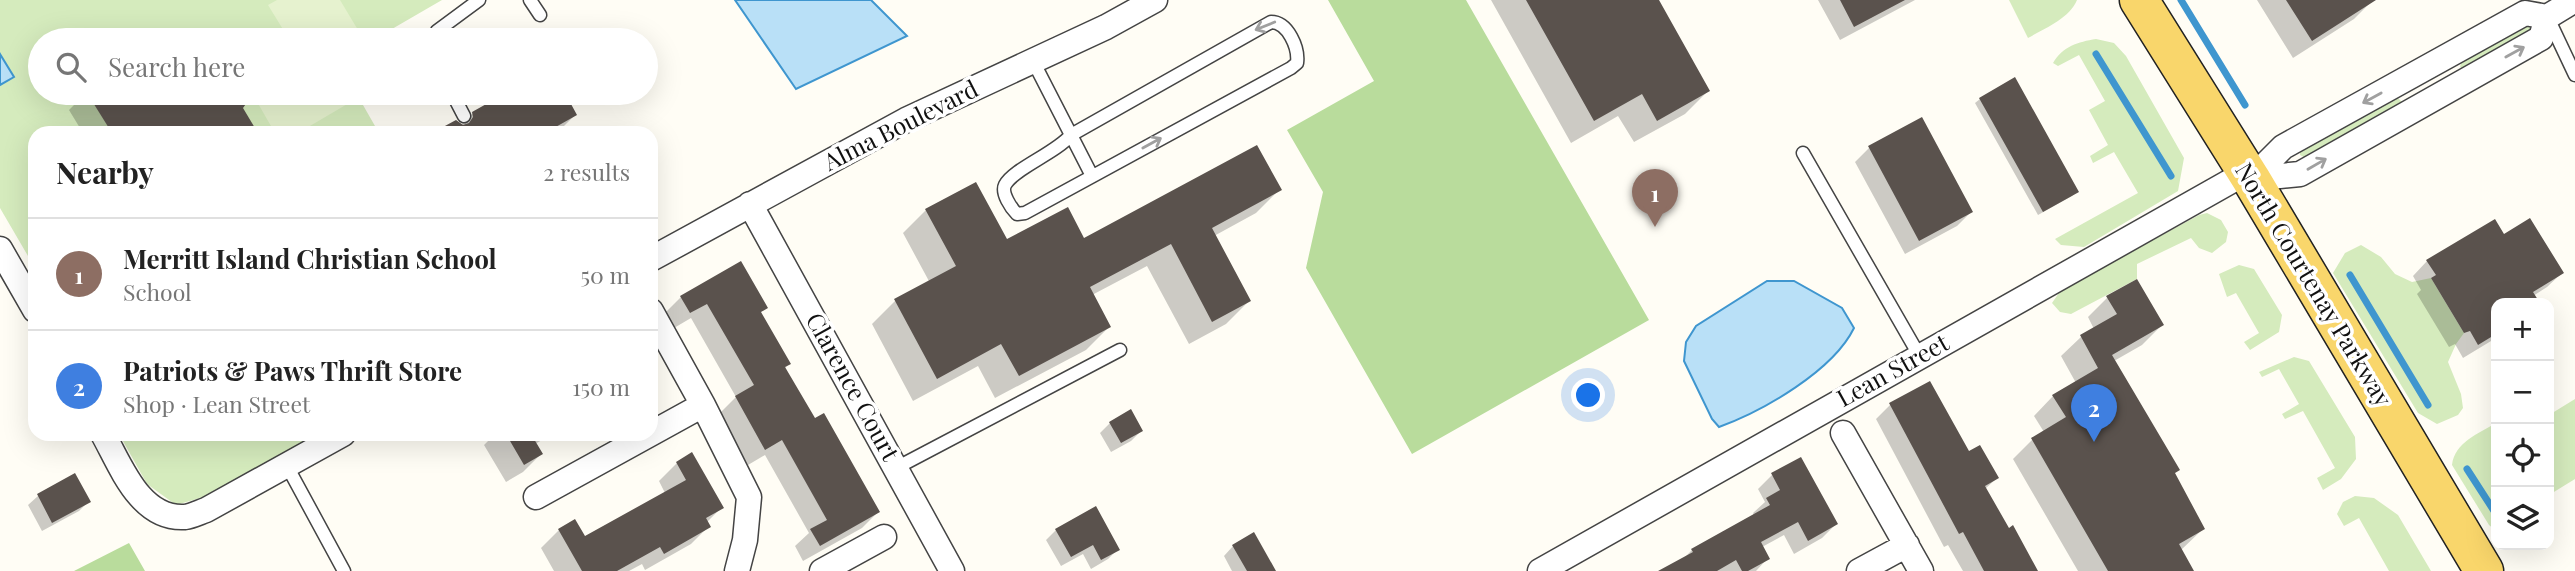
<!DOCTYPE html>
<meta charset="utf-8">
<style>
body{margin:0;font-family:"Playfair Display",serif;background:#f6f6f6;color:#222}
.controls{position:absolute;right:21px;bottom:21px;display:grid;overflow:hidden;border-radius:14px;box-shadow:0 7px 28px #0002}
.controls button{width:63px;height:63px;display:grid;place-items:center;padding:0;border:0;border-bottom:2px solid #e0e0e0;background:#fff;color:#222;font:35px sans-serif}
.you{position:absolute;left:1589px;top:396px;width:24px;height:24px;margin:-18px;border:5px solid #fff;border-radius:50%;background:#1a73e8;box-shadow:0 0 0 10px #1a73e833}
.badge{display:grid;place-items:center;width:46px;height:46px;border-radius:50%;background:#c4262e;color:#fff;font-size:23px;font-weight:700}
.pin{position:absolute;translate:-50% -58px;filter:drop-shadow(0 2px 4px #0008)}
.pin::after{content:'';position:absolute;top:37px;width:24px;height:21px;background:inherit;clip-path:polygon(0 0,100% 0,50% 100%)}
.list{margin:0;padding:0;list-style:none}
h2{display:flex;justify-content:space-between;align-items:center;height:91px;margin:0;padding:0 28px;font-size:30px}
h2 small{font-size:23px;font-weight:400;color:#767676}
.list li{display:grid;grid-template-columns:46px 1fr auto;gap:21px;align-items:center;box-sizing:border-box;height:112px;padding:0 28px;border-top:2px solid #e0e0e0}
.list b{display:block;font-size:26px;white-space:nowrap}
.list p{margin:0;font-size:23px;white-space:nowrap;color:#767676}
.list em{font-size:23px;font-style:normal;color:#767676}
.icon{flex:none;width:38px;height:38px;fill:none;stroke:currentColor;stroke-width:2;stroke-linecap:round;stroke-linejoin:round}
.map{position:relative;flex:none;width:2575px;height:571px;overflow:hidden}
.search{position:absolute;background:#fff;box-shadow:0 7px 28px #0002;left:28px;top:28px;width:630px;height:77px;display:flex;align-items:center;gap:18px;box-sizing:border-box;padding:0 24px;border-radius:38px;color:#767676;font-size:26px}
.panel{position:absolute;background:#fff;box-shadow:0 7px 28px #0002;left:28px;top:126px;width:630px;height:315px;border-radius:21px}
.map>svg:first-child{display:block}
</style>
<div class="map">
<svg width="2575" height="571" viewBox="0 0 2575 571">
<rect width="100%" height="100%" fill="#fffdf5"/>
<!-- green -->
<path fill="#d5ebbd" d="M0,0H442L373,40H40V93H366L359,98L379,133H35V268L0,208Z
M2009,0H2077C2069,19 2045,28 2028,38Z
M2536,20L2540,25L2464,70L2460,67L2462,59Z
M2096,39L2114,43L2126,56L2184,158L2178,191L2084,247L2061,245L2055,239L2138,193L2114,152L2093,163L2090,156L2108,145L2089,110L2105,101L2079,55L2058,66L2053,63C2063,46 2078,42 2096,39Z
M2397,97L2402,102L2400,106L2307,159L2300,155V151Z
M2207,213L2221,220L2228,232L2226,242L2212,253L2199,248L2191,238L2137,264V279L2071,314L2060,312L2052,303L2061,290L2199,215Z
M2361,245L2381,257L2395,274L2412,282L2431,278L2464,333L2456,344L2448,362L2461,394L2463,408L2458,415L2437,424L2418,413L2333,273L2345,253Z
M2239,265L2254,269L2282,315L2279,332L2250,350L2244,342L2259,333L2236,293L2227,297L2219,274Z
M2294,357L2309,361L2355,437L2356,459L2341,479L2323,490L2317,478L2335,468L2303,411L2285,419L2282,414L2299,404L2279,369L2262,377L2259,372Z
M2575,399V479L2549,495V415Z
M2496,423V531L2489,525L2452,465C2455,442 2478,434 2496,423Z
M119,434H343L287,466L200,498L176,505L147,484Z
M2355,496L2374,498L2398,515L2431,571H2389L2359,518L2344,526L2337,514L2343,502Z"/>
<!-- forest -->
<path fill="#b9dc9c" d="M1328,0H1466L1649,320L1412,454L1306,268L1323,192L1287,130L1374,81Z
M129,543L145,571H74Z"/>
<!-- pitch -->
<path fill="#e6f2cf" d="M277,0H340L364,40H269L284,31L268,5Z
M252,93H366L298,133H275Z"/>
<!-- water -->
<path fill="#b9e0f7" stroke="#3f96cf" stroke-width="2" d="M735,0H871L907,36L796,89Z
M0,54L14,77L0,85Z
M1767,281H1794L1842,308L1854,328C1833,371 1763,411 1719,427L1712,419L1684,361L1686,342L1696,326Z"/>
<!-- shadow -->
<path fill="#0003" d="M1491,0H1657L1708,91L1685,114L1634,142L1618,116L1571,143Z
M1818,0H1915L1840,40Z
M2257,0H2372V1L2354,19L2293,58Z
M182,35L185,40H174Z
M86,93H242L247,101L241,108L256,133H83L69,110Z
M510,93H563L575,115L557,133H436L461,125L473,113Z
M1980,99L2077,191L2072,196L2038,215L1975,103Z
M1869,148L1971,212L1957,226L1905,254L1855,162Z
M1279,190L1256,213L1214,236L1249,301L1226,324L1189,344L1147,266L1092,295L1109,327L1086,350L995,398L978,366L913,401L872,324L895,301L930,283L903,233L926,210L1007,242L1084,240Z
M2503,236L2562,273L2547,287L2533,296L2538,303H2496V338L2463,358L2455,344L2449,347L2417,294L2421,290L2413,276L2427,261Z
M681,297L760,313L789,364L784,369L815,420L878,512L862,528L803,561L795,546L809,533L765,455L748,465L719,414L736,397L691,318L674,328L665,313Z
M2107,298L2162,325L2142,345L2114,361L2203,529L2181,550L2192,571H2078L2013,459L2033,439L2044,432L2034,416L2053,396L2076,383L2061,356L2081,337L2094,329L2088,317Z
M651,382L656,390L651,395Z
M1891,404L1968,453L1997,478L1985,489L2008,530L2036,571H1963L1948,545L1944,547L1876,419Z
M1110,423L1141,431L1131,441L1111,452L1100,433Z
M495,434H553L535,444L541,454L523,472L506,482L484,445Z
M677,463L721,508L707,522L709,526L691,544L645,570L642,564L629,571H554L541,548L559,530L584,539L665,493L659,481Z
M74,475L89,501L79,511L42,531L28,505L38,496Z
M1772,475L1836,524L1822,538L1794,554L1784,535L1762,547L1768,558L1756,571H1662L1682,560L1692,550L1754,515L1753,513L1765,502L1758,489Z
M1056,530L1118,549L1108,559L1091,569L1083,554L1061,566L1046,540Z
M1233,546L1274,571H1232L1224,556Z"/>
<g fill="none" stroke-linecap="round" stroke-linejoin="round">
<!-- stream -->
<path stroke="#3f96cf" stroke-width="7" d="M2181,0L2245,105
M2096,54L2171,176
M2350,275L2428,405
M2467,469L2496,514"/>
</g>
<!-- building -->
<path fill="#5a524d" d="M1526,0H1659L1710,91L1657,121L1642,94L1594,121Z
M1840,0H1905L1854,27Z
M2286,0H2376L2312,41Z
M2015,77L2079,192L2043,212L1979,98Z
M87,93H254L243,108L258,133H112Z
M506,93H565L577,115L545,133H432L456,120L463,125L469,123L473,117L472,112Z
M1922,117L1973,212L1919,241L1868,146Z
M1257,145L1282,190L1212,228L1251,301L1212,322L1171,244L1090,287L1111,327L1019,376L1001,344L937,379L894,299L956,266L925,209L976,182L1007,239L1068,207L1084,238Z
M2530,218L2564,273L2533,292L2540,303H2496V334L2478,345L2470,331L2464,333L2431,278L2436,275L2426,260L2495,219L2504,234Z
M741,261L768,308L761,312L791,364L785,367L815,418L824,413L880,512L820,546L810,529L827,520L782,440L765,450L735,396L754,385L707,304L690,313L680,296Z
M2137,279L2164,325L2112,355L2180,470L2175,473L2205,529L2179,544L2194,571H2108L2031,438L2066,417L2052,395L2098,368L2080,335L2117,314L2106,296Z
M1930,381L1969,451L1980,445L1999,478L1985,486L2009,528L2013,525L2038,571H1984L1963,532L1959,534L1889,403Z
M1131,409L1143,431L1121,443L1109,422Z
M506,434H531L543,454L524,465Z
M692,452L724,508L706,518L711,527L664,554L660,547L617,571H582L558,529L575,519L585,536L686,480L676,462Z
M1801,457L1838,524L1808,541L1798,522L1761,542L1770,559L1748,571H1742L1736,560L1717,571H1658L1693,552L1691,549L1770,505L1766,498L1780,490L1771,473Z
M75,473L91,502L52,523L37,494Z
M1096,506L1120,550L1101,560L1093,545L1071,557L1055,529Z
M1254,532L1276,571H1247L1232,545Z"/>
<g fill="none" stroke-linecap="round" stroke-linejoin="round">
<defs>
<path id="lane" d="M530,0L540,15
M2549,20L2575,75
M434,40L437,31L479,0
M1033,61L1071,135L1271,22C1288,22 1299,48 1297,63L1291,68L1025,213L1017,214C1011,208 1001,193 1005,185C1013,169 1056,153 1071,135L1092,176
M452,93L464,116
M1803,153L1919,355
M287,466L344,571
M896,468L1120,350"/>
<path id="street" d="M2251,179L2283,147L2525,13L2547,17L2575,0
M2251,179L2300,174L2541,38L2547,17
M750,204L952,571
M0,249L35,310
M651,259L906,120L1106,27L1155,0
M651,311L703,405L749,497L745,540L737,571
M1843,433L1921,571
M103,434C121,466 140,520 185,517C192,516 200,512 206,510L343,434
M536,497L703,405
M822,571L884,537
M1540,571L2247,172
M1859,571L1907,545"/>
<path id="primary" d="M2139,0L2251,179L2484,571"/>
</defs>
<!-- lane casing -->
<use href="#lane" stroke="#444" stroke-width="15"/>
<!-- street casing -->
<use href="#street" stroke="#444" stroke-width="27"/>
<!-- primary casing -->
<use href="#primary" stroke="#222" stroke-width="41"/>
<!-- lane -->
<use href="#lane" stroke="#fff" stroke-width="12"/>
<!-- street -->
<use href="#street" stroke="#fff" stroke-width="24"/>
<!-- primary -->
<use href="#primary" stroke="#f9d66b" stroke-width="38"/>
</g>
<!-- one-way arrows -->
<defs><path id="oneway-shaft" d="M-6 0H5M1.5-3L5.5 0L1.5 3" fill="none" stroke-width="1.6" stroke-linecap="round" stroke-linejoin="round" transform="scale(1.75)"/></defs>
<g stroke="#a0a0a0">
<use href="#oneway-shaft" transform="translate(1265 26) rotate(158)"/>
<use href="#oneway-shaft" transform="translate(2515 52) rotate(-29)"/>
<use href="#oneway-shaft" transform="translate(2372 98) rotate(151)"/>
<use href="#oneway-shaft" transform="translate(1152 143) rotate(-29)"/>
<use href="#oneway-shaft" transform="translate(2317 164) rotate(-30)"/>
</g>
<g text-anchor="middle" stroke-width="7" stroke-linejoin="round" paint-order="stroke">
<!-- street labels -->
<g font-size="24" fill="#111" stroke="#fff">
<text transform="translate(901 126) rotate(-27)" y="8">Alma Boulevard</text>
<text transform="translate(2313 285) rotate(59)" y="8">North Courtenay Parkway</text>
<text transform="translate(1893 371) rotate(-29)" y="8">Lean Street</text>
<text transform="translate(852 387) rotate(61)" y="8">Clarence Court</text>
</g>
</g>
</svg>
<div class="controls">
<button>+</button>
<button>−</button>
<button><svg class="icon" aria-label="locate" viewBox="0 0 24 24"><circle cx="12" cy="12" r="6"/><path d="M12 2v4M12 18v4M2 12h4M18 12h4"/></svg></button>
<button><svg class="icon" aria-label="layers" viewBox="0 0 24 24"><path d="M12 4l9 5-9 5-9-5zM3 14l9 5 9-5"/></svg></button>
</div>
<div class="you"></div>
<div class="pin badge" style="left:1655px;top:227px;background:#8d6e63">1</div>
<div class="pin badge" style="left:2094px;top:442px;background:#3f7fe0">2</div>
<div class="search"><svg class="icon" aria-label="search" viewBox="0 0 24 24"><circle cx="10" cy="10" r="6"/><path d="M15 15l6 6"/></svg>Search here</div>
<section class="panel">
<h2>Nearby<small>2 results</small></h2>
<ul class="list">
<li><span class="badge" style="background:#8d6e63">1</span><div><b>Merritt Island Christian School</b><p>School</p></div><em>50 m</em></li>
<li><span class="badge" style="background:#3f7fe0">2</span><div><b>Patriots &amp; Paws Thrift Store</b><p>Shop · Lean Street</p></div><em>150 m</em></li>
</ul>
</section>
</div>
